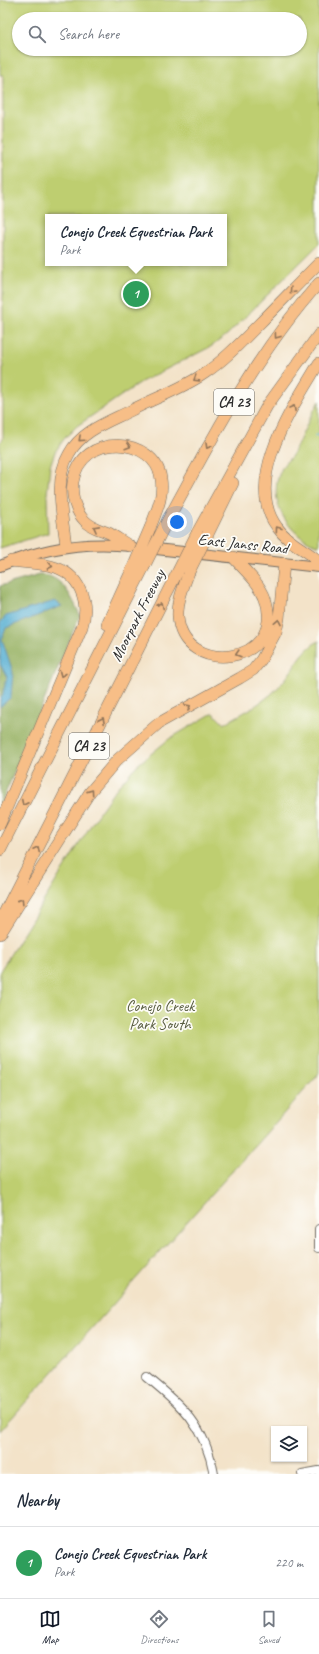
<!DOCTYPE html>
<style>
body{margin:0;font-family:Caveat,sans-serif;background:#f2f2f3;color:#1f2937}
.controls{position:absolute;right:12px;bottom:12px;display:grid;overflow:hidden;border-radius:0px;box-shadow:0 1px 3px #0004}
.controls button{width:36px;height:36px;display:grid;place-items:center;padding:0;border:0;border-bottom:1px solid #e0e1e3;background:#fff;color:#1f2937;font:20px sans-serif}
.you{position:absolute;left:177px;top:522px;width:14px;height:14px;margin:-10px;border:3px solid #fff;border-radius:50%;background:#1a73e8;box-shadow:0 0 0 6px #1a73e833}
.badge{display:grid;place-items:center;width:26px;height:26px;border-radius:50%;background:#111827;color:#fff;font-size:13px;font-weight:700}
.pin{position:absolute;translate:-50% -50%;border:2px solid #fff;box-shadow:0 1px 4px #0006}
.popup{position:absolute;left:45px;top:214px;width:182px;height:52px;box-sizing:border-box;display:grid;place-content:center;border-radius:0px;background:#fff;filter:drop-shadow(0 1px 3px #0005);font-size:13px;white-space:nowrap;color:#747a83}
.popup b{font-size:15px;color:#1f2937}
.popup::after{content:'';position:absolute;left:50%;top:100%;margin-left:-8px;border:8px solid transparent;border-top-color:#fff}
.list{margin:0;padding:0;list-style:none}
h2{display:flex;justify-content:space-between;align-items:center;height:52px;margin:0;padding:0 16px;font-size:17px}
h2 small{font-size:13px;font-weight:400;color:#747a83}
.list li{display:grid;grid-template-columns:26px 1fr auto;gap:12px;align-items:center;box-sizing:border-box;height:72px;padding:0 16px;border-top:1px solid #e0e1e3}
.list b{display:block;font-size:15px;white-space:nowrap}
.list p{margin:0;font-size:13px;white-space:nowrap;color:#747a83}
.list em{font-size:13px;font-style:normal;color:#747a83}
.icon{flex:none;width:22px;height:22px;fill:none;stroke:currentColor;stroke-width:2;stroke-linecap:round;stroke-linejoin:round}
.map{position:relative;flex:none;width:319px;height:1474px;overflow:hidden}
.search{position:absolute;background:#fff;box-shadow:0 1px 3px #0004;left:12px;right:12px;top:12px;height:44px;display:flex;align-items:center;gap:10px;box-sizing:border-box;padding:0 14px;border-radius:22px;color:#747a83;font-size:15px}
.sheet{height:124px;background:#fff}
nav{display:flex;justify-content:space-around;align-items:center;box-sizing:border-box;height:56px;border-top:1px solid #e0e1e3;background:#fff;font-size:11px;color:#747a83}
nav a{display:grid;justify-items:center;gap:2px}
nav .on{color:#111827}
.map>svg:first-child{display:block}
</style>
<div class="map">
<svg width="319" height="1474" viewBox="0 0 319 1474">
<rect width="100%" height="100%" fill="#fdfcf7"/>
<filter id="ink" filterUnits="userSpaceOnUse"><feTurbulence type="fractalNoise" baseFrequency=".025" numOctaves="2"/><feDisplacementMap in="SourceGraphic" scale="8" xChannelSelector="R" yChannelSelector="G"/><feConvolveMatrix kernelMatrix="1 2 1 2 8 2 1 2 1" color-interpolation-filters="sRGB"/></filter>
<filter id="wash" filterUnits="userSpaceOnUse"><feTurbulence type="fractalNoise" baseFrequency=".012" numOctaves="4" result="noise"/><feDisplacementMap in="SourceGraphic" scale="16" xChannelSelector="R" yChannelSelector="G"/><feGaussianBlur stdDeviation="0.9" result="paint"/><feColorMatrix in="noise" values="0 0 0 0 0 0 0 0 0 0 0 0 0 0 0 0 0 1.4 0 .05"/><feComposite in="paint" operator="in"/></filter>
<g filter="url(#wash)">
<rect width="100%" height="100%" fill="#f3e3c9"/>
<!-- green -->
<path fill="#bece70" stroke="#747c4e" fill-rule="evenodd" d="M0,0H319V244L228,334L212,346L141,382L77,426L64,439L55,452L50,466L47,494L48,533L0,548V442L3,439V75H0ZM19,19H300V49H19ZM48,217H224V263H48Z
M319,401V546C288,536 265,500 282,468C284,462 291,459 293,454C302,436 309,418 319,401Z
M319,641V1074L0,1431V971L96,817L115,790L135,767L169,739L213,713L224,724C244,712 268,701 283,682C296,667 301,650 319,641Z"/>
<!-- forest -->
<path fill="#96b162" stroke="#606e46" d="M40,575C62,574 72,598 80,615L0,806V586Z"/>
<!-- water -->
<path fill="#54add1" stroke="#406c7e" d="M55,601L62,606L6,628L2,639L13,672L11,697L0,707V699L2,697L7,677L0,664V623L6,616Z"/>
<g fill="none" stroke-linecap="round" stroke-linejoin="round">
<!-- stream -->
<path stroke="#54add1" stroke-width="2" d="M315,436L319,435"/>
</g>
</g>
<g filter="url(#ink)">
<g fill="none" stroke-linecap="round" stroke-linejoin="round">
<defs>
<path id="minor" d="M319,1229V1248
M147,1377C183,1406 205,1426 214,1474
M302,1474L319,1471"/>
<path id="major" d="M147,548L319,567
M0,566C42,548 85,541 131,546"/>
<path id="highway" d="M319,363C294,405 242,480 277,527C288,543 305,549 319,561
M163,529C209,444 254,356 319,283
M197,533L267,406L319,334
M208,534L233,483
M66,546C63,517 53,481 69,454C81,431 108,422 130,411C155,398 182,389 205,373C226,359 242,341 259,324C279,304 299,283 319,263
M130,546C123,542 116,537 109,533C100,529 93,529 85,521C75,511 71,496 73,482C81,430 156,437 161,479C164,497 156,512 150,528
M189,572C184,586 177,601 178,616C181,678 288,666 265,598C259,582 244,570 233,557
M107,624L134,565
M0,824L82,627C90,602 80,573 51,566C38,563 24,563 11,561
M0,850L144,567
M0,921L178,571
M0,934L90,792L117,760L159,723L240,678L253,670L261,660L276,632L279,619L284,563"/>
</defs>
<!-- minor casing -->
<use href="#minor" stroke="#716b62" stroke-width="10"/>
<!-- major casing -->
<use href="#major" stroke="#716b62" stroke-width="12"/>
<!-- highway casing -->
<use href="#highway" stroke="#716b62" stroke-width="12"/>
<!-- minor -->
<use href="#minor" stroke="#fff" stroke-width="8"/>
<!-- major -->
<use href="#major" stroke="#f7be87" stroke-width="10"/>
<!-- highway -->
<use href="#highway" stroke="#f7be87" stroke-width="11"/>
<defs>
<path id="highway-bridge" d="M134,565L150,528
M144,567L163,529
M178,571L197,533
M189,572L208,534"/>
</defs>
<!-- highway-bridge casing -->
<use href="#highway-bridge" stroke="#716b62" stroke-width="12" stroke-linecap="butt"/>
<!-- highway-bridge -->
<use href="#highway-bridge" stroke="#f7be87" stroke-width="11"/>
</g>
<!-- one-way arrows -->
<defs><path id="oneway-chevron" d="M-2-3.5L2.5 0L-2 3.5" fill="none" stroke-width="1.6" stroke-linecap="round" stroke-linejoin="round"/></defs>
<g stroke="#917459">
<use href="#oneway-chevron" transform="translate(292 291) rotate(135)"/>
<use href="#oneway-chevron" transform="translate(277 336) rotate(126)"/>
<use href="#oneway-chevron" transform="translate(196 379) rotate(148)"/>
<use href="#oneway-chevron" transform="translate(293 408) rotate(-61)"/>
<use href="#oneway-chevron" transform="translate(81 439) rotate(138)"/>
<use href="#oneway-chevron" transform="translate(128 446) rotate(17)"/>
<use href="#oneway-chevron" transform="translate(208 446) rotate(120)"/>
<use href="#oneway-chevron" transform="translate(96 528) rotate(-152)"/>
<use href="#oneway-chevron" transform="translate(278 529) rotate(-126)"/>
<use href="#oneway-chevron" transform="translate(50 566) rotate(12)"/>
<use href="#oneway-chevron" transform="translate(161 605) rotate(-63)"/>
<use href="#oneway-chevron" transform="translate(278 622) rotate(-79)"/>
<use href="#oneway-chevron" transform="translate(238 654) rotate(163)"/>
<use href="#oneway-chevron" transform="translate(62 674) rotate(112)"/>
<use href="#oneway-chevron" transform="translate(188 707) rotate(-28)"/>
<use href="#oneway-chevron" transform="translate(102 720) rotate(-63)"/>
<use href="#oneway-chevron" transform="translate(91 792) rotate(-55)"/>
<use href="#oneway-chevron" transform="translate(24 803) rotate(117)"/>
<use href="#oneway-chevron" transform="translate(37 849) rotate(-63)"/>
<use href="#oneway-chevron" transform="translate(21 901) rotate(-57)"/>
</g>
</g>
<g text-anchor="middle" stroke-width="3.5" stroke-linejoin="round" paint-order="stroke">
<!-- shield labels -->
<g fill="#fdfcf7" stroke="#6a6a68" stroke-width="1">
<rect x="214" y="389" width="40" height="26" rx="3"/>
<rect x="69" y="733" width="40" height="26" rx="3"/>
</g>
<g font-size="15" font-weight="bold" fill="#2b2b2b">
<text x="234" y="407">CA 23</text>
<text x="89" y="751">CA 23</text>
</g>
<!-- street labels -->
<g font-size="16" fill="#2b2b2b" stroke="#fdfcf7">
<text transform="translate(243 543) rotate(6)" y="6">East Janss Road</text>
<text transform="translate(137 615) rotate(-63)" y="6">Moorpark Freeway</text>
</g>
<!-- park labels -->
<g font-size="16" fill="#575c40" stroke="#fdfcf7">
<text x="160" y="1011">Conejo Creek<tspan x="160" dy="18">Park South</tspan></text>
</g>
</g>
</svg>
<div class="controls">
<button><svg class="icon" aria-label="layers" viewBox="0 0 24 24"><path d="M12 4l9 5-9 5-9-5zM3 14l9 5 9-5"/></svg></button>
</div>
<div class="you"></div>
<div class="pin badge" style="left:136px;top:294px;background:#2e9e5b">1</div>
<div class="popup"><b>Conejo Creek Equestrian Park</b>Park</div>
<div class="search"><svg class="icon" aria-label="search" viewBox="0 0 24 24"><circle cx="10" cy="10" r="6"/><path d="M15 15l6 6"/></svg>Search here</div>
</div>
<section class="sheet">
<h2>Nearby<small></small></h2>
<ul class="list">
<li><span class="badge" style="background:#2e9e5b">1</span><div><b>Conejo Creek Equestrian Park</b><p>Park</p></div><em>220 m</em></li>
</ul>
</section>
<nav>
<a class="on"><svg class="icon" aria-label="map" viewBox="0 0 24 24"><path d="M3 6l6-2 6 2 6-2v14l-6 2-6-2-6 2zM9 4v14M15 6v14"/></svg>Map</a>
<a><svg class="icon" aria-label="directions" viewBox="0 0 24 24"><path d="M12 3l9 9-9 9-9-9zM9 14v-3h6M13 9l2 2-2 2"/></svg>Directions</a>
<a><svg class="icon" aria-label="saved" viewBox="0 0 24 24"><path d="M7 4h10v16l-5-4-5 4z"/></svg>Saved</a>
</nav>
